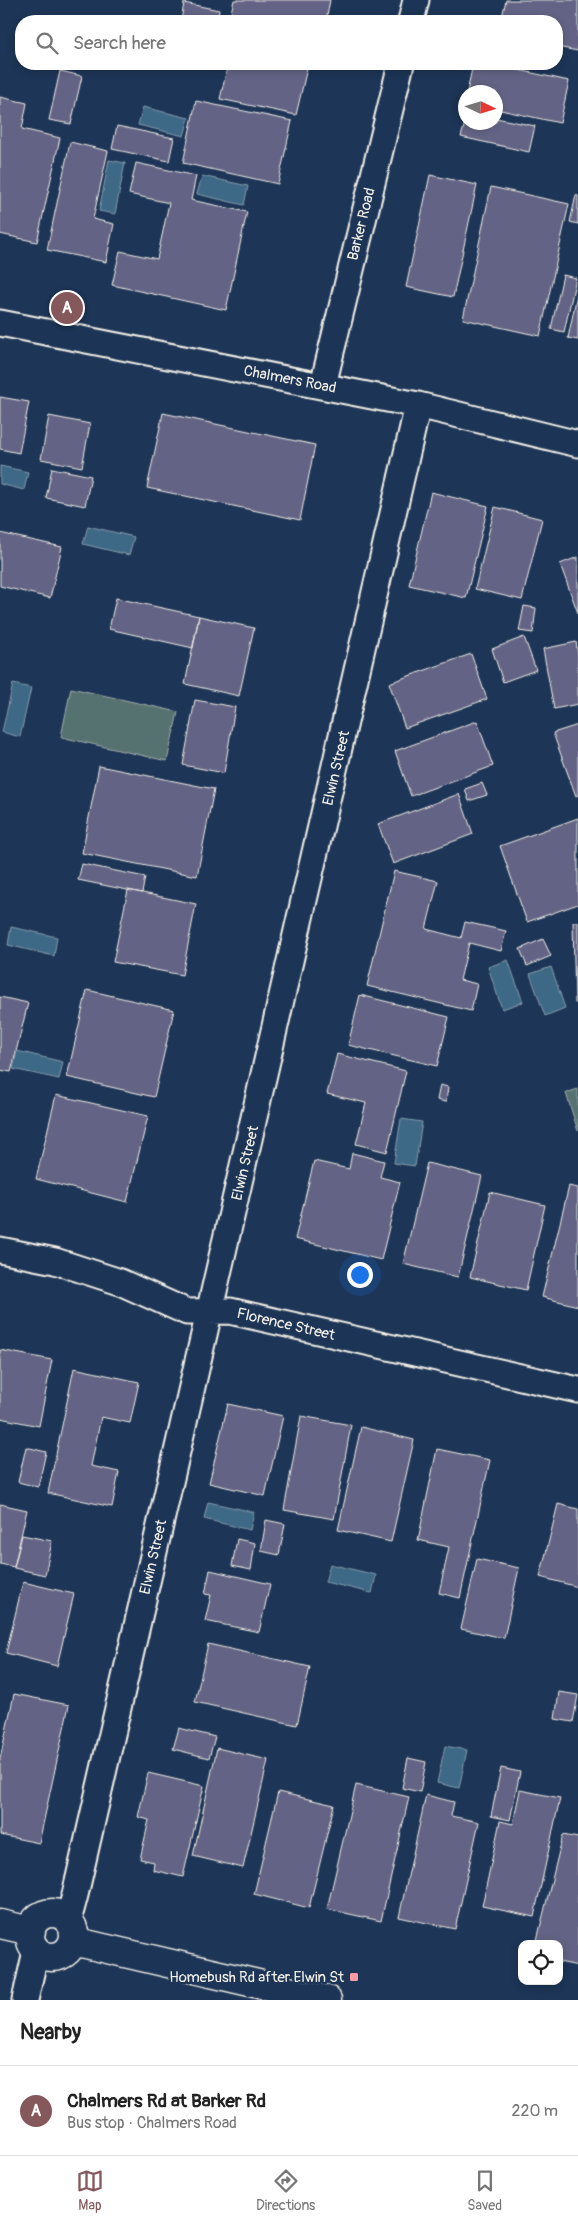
<!DOCTYPE html>
<meta charset="utf-8">
<style>
body{margin:0;font-family:Pangolin,sans-serif;background:#f2f2f2;color:#222}
.controls{position:absolute;right:15px;bottom:15px;display:grid;overflow:hidden;border-radius:10px;box-shadow:0 2px 8px #0003}
.controls button{width:45px;height:45px;display:grid;place-items:center;padding:0;border:0;border-bottom:1px solid #e0e0e0;background:#fff;color:#222;font:25px sans-serif}
.compass{position:absolute;left:458px;top:85px;width:45px;height:45px;border-radius:50%;background:#fff;box-shadow:0 2px 8px #0003;rotate:94deg}
.you{position:absolute;left:359px;top:1274px;width:18px;height:18px;margin:-12px;border:4px solid #fff;border-radius:50%;background:#1a73e8;box-shadow:0 0 0 8px #1a73e833}
.badge{display:grid;place-items:center;width:32px;height:32px;border-radius:50%;background:#85585c;color:#fff;font-size:16px;font-weight:700}
.pin{position:absolute;translate:-50% -50%;border:2px solid #fff;box-shadow:0 1px 5px #0006}
.list{margin:0;padding:0;list-style:none}
h2{display:flex;justify-content:space-between;align-items:center;height:65px;margin:0;padding:0 20px;font-size:21px}
h2 small{font-size:16px;font-weight:400;color:#767676}
.list li{display:grid;grid-template-columns:32px 1fr auto;gap:15px;align-items:center;box-sizing:border-box;height:90px;padding:0 20px;border-top:1px solid #e0e0e0}
.list b{display:block;font-size:19px;white-space:nowrap}
.list p{margin:0;font-size:16px;white-space:nowrap;color:#767676}
.list em{font-size:16px;font-style:normal;color:#767676}
.icon{flex:none;width:28px;height:28px;fill:none;stroke:currentColor;stroke-width:2;stroke-linecap:round;stroke-linejoin:round}
.map{position:relative;flex:none;width:578px;height:2000px;overflow:hidden}
.search{position:absolute;background:#fff;box-shadow:0 2px 8px #0003;left:15px;right:15px;top:15px;height:55px;display:flex;align-items:center;gap:12px;box-sizing:border-box;padding:0 18px;border-radius:20px;color:#767676;font-size:19px}
.sheet{height:155px;background:#fff}
nav{display:flex;justify-content:space-around;align-items:center;box-sizing:border-box;height:70px;border-top:1px solid #e0e0e0;background:#fff;font-size:14px;color:#767676}
nav a{display:grid;justify-items:center;gap:2px}
nav .on{color:#85585c}
.map>svg:first-child{display:block}
</style>
<div class="map">
<svg width="578" height="2000" viewBox="0 0 578 2000">
<rect width="100%" height="100%" fill="#1d3557"/>
<filter id="ink" filterUnits="userSpaceOnUse"><feTurbulence type="fractalNoise" baseFrequency=".02" numOctaves="2"/><feDisplacementMap in="SourceGraphic" scale="10" xChannelSelector="R" yChannelSelector="G"/><feConvolveMatrix kernelMatrix="1 2 1 2 8 2 1 2 1" color-interpolation-filters="sRGB"/></filter>
<g filter="url(#ink)">
<!-- green -->
<path fill="#54716f" stroke="#a4b1ac" d="M71,688L178,712L167,761L61,737Z
M578,1089V1131L566,1093Z"/>
<!-- water -->
<path fill="#3e6786" stroke="#879ead" d="M143,107L189,118L184,136L138,125Z
M109,160L125,163L115,214L99,211Z
M202,176L248,186L244,205L197,194Z
M0,466L28,472L24,490L0,484Z
M88,526L134,537L129,555L83,544Z
M13,684L31,688L20,737L2,732Z
M11,927L57,937L54,956L8,945Z
M508,960L523,1002L502,1009L488,967Z
M551,967L565,1008L545,1016L530,974Z
M17,1051L63,1062L59,1079L13,1069Z
M401,1119L422,1122L415,1166L394,1163Z
M208,1502L254,1512L250,1530L204,1519Z
M330,1564L376,1575L372,1593L325,1582Z
M445,1746L467,1750L459,1788L437,1783Z"/>
<!-- building -->
<path fill="#646385" stroke="#f4f1e8" d="M234,0H330L326,21H229Z
M506,0H578V51L557,47V21H501Z
M184,3L219,10L217,21H181Z
M228,64H308L296,115L220,99Z
M473,64H491L569,81L560,123L496,109V92H467Z
M60,71L82,76L71,124L49,120Z
M0,97L27,103L22,129L60,138L37,242L0,234Z
M196,101L292,121L278,184L183,163Z
M496,118L535,126L529,152L461,137L466,119V122H496Z
M117,126L174,138L169,161L112,149Z
M70,142L108,151L93,219L114,224L106,262L47,250Z
M136,163L196,176L191,200L247,212L226,310L112,285L120,251L157,259L169,203L129,194Z
M430,175L477,185L453,297L406,287Z
M491,187L569,204L540,336L463,319Z
M576,195L578,196V224L570,222Z
M563,275L576,278L564,332L551,329Z
M578,290V340L568,338Z
M0,397L29,402L19,453L0,449Z
M163,413L315,445L300,520L147,488Z
M49,416L90,424L82,467L41,459Z
M52,468L91,476L85,506L46,498Z
M431,492L488,506L466,598L409,585Z
M495,507L542,519L522,600L475,589Z
M0,533L62,547L50,598L0,586Z
M578,557V613L560,564Z
M116,598L199,616L193,648L109,629Z
M524,606L536,608L533,633L519,631Z
M199,616L254,628L239,696L185,684Z
M524,637L536,670L503,682L492,649Z
M576,642L578,655V704L554,709L543,649Z
M471,654L487,699L405,728L389,683Z
M195,700L235,707L224,773L183,765Z
M477,721L493,766L411,796L395,751Z
M578,725V795L576,796L553,733Z
M99,766L214,789L197,876L82,853Z
M482,783L487,795L469,801L465,789Z
M459,794L473,834L393,864L378,824Z
M578,818V904L527,922L500,846Z
M82,864L145,877L142,893L78,880Z
M394,871L438,881L426,929L461,938L465,922L506,931L501,951L469,943L460,980L477,984L471,1011L367,986Z
M128,890L196,904L182,975L113,962Z
M573,922H578V1003H575Z
M543,939L551,956L527,966L520,949Z
M87,990L174,1010L154,1097L67,1077Z
M360,995L449,1017L437,1066L348,1045Z
M0,997L28,1003L11,1072L0,1070Z
M337,1054L406,1071L387,1152L356,1144L366,1103L327,1094Z
M440,1085L448,1087L446,1102L437,1100Z
M56,1095L148,1116L127,1202L36,1179Z
M352,1153L384,1161L380,1177L400,1182L381,1260L295,1239L314,1161L349,1169Z
M427,1163L482,1176L458,1277L403,1264Z
M569,1186L578,1188V1306L542,1297Z
M490,1192L545,1205L526,1290L470,1277Z
M0,1350L52,1360L39,1426L0,1418Z
M74,1368L139,1382L130,1423L101,1417L91,1466L119,1472L112,1507L48,1493Z
M228,1404L283,1416L265,1496L209,1483Z
M301,1416L351,1425L334,1519L284,1510Z
M361,1427L414,1440L391,1542L338,1530Z
M26,1447L46,1452L38,1487L18,1482Z
M437,1449L490,1460L460,1598L439,1593L449,1547L418,1540Z
M0,1504L27,1510L14,1567L0,1564Z
M558,1504L578,1509V1587L540,1577Z
M266,1520L285,1524L279,1555L261,1551Z
M22,1535L52,1541L45,1575L14,1568Z
M237,1539L255,1543L251,1570L232,1566Z
M477,1559L519,1568L504,1638L461,1629Z
M210,1570L270,1584L259,1632L205,1621L211,1595L205,1594Z
M23,1582L74,1594L57,1666L6,1653Z
M208,1644L310,1667L297,1725L195,1702Z
M559,1692L578,1695L573,1722L555,1719Z
M14,1694L69,1705L39,1843L0,1835V1759Z
M179,1728L215,1737L209,1758L173,1749Z
M217,1748L268,1760L243,1868L193,1856Z
M408,1758L426,1762L420,1792L402,1788Z
M501,1768L520,1772L510,1820L491,1816Z
M148,1773L204,1786L183,1877L153,1870L154,1862L140,1859L149,1820L138,1817Z
M356,1785L409,1797L381,1921L327,1909Z
M520,1790L560,1798L534,1917L482,1906L500,1821L513,1824Z
M278,1792L334,1805L309,1908L254,1894Z
M426,1795L454,1802L451,1816L479,1822L455,1929L399,1917Z
M563,1835L578,1838V1966L559,1962V1944H536Z"/>
<g fill="none" stroke-linecap="round" stroke-linejoin="round">
<defs>
<path id="street" d="M411,21L416,0
M0,323L418,405L578,444
M323,385L401,64
M0,1250L55,1261L120,1282L187,1312L230,1311L578,1390
M64,1918L71,1910L75,1895L418,405
M25,2000L34,1960L39,1953"/>
<path id="secondary" d="M30 1935a22 22 0 1 1 44 0a22 22 0 1 1-44 0Z
M0,1924L31,1931
M73,1941L327,2000"/>
</defs>
<!-- street casing -->
<use href="#street" stroke="#f4f1e8" stroke-width="29"/>
<!-- secondary casing -->
<use href="#secondary" stroke="#f4f1e8" stroke-width="31"/>
<!-- street -->
<use href="#street" stroke="#1d3557" stroke-width="25"/>
<!-- secondary -->
<use href="#secondary" stroke="#1d3557" stroke-width="28"/>
</g>
</g>
<!-- markers -->
<rect fill="#ff9aa2" stroke="#1d3557" stroke-width="2" x="349" y="1972" width="10" height="10" rx="2.5"/>
<g text-anchor="middle" stroke-width="5" stroke-linejoin="round" paint-order="stroke">
<!-- street labels -->
<g font-size="15" fill="#f4f1e8" stroke="#1d3557">
<text transform="translate(361 224) rotate(-76)" y="5">Barker Road</text>
<text transform="translate(290 379) rotate(11)" y="5">Chalmers Road</text>
<text transform="translate(336 768) rotate(-77)" y="5">Elwin Street</text>
<text transform="translate(245 1163) rotate(-77)" y="5">Elwin Street</text>
<text transform="translate(286 1324) rotate(13)" y="5">Florence Street</text>
<text transform="translate(153 1557) rotate(-77)" y="5">Elwin Street</text>
</g>
<!-- poi labels -->
<g font-size="15" fill="#f4f1e8" stroke="#1d3557" text-anchor="end">
<text x="344" y="1982">Homebush Rd after Elwin St</text>
</g>
</g>
</svg>
<div class="controls">
<button><svg class="icon" aria-label="locate" viewBox="0 0 24 24"><circle cx="12" cy="12" r="6"/><path d="M12 2v4M12 18v4M2 12h4M18 12h4"/></svg></button>
</div>
<svg class="compass" viewBox="-18 -18 36 36"><path d="M0-13l5 13h-10z" fill="#e53935"/><path d="M0 13l5-13h-10z" fill="#767676"/></svg>
<div class="you"></div>
<div class="pin badge" style="left:67px;top:308px">A</div>
<div class="search"><svg class="icon" aria-label="search" viewBox="0 0 24 24"><circle cx="10" cy="10" r="6"/><path d="M15 15l6 6"/></svg>Search here</div>
</div>
<section class="sheet">
<h2>Nearby<small></small></h2>
<ul class="list">
<li><span class="badge">A</span><div><b>Chalmers Rd at Barker Rd</b><p>Bus stop · Chalmers Road</p></div><em>220 m</em></li>
</ul>
</section>
<nav>
<a class="on"><svg class="icon" aria-label="map" viewBox="0 0 24 24"><path d="M3 6l6-2 6 2 6-2v14l-6 2-6-2-6 2zM9 4v14M15 6v14"/></svg>Map</a>
<a><svg class="icon" aria-label="directions" viewBox="0 0 24 24"><path d="M12 3l9 9-9 9-9-9zM9 14v-3h6M13 9l2 2-2 2"/></svg>Directions</a>
<a><svg class="icon" aria-label="saved" viewBox="0 0 24 24"><path d="M7 4h10v16l-5-4-5 4z"/></svg>Saved</a>
</nav>
